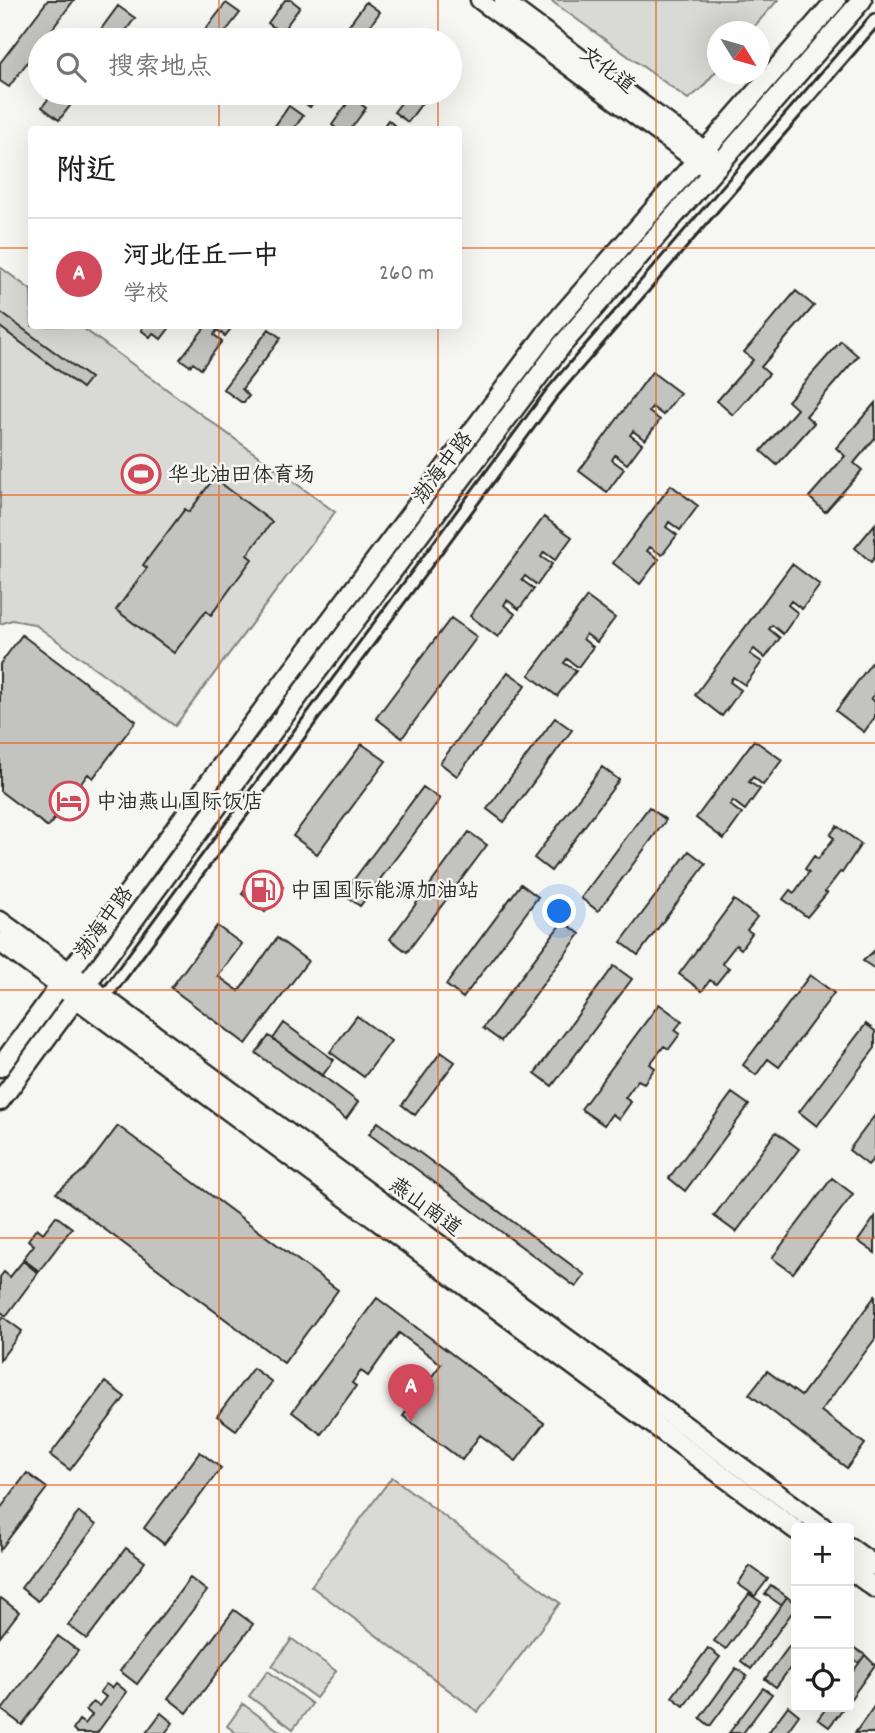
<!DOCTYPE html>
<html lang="zh">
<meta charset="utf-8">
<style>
body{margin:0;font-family:Dekko,"LXGW WenKai TC",sans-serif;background:#f2f2f2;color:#202124}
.controls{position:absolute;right:21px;bottom:21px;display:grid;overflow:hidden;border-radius:7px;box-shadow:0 7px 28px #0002}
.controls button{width:63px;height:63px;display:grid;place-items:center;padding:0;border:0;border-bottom:2px solid #e0e0e0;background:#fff;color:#202124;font:35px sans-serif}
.compass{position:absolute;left:707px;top:21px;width:63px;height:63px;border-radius:50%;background:#fff;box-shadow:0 7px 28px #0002;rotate:127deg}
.you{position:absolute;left:560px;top:912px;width:24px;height:24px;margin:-18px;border:5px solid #fff;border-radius:50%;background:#1a73e8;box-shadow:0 0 0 10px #1a73e833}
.badge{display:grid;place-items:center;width:46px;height:46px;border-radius:50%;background:#d1495b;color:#fff;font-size:23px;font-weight:700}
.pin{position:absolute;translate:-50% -58px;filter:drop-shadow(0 2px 4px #0008)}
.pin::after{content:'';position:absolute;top:37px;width:24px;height:21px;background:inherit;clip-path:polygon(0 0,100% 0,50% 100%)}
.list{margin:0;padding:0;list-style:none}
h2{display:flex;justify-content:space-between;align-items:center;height:91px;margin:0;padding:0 28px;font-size:30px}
h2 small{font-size:23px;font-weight:400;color:#757577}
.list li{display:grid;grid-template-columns:46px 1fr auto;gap:21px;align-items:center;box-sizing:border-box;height:112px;padding:0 28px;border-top:2px solid #e0e0e0}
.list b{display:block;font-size:26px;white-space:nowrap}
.list p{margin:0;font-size:23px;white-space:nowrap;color:#757577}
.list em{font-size:23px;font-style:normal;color:#757577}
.icon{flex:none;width:38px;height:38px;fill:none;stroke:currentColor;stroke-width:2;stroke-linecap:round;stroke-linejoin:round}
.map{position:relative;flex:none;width:875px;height:1733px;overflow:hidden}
.search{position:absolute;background:#fff;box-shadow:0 7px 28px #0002;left:28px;top:28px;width:434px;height:77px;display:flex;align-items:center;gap:18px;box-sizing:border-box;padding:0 24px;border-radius:38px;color:#757577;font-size:26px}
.panel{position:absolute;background:#fff;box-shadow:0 7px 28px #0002;left:28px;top:126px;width:434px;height:203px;border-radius:7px}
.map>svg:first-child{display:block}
</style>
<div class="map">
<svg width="875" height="1733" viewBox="0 0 875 1733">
<rect width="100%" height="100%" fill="#f6f6f2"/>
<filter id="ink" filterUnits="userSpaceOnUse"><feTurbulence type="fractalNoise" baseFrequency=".0143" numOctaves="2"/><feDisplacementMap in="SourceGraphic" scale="14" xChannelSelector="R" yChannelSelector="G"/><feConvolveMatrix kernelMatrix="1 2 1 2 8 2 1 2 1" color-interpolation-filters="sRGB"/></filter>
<g filter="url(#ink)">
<!-- green -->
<path fill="#d9d9d5" stroke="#828280" stroke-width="2" d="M550,0H778L750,31L718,32L717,70L700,90L688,99Z
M0,267L31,290L32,326H80L335,512L175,726L34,624L12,620L0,624Z
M392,1477L560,1603L478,1712L311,1586Z
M292,1639L336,1671L316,1698L272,1666Z
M268,1671L312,1704L293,1729L249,1696Z
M243,1704L282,1733H236L227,1726Z"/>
<!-- building -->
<path fill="#c3c3c0" stroke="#2b2b2b" stroke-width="2" d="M48,0H74L44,40H40V45L9,87L0,81V63Z
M285,0H291L300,7L281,33L268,23Z
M366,2L380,12L361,38L347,28Z
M226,3L240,13L219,40L205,30Z
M118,6L135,18L119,40H93Z
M402,30L416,40H395Z
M261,31L274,40H254Z
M53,93H80L59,120L42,107Z
M299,93H320L310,107L296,97Z
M409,93H422L427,96L408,122L394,112Z
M352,97L366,108L350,130H338L332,125Z
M289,106L303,116L293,130H272Z
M388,120L400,130H381Z
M796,291L814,306L761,367L769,374L733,415L717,401L753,360L744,352Z
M0,312L90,378L82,388L0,327Z
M144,326H171L161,339L153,333L150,337L141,330Z
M206,326H233L225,336L217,330L214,335L222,341L201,369L193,363L190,366L180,359Z
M269,329L281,338L242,389L249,396L244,402H241L223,389Z
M841,341L858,356L806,416L814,423L777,465L761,451L797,409L788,401Z
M652,372L680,393L663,415L652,407L649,412L660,420L645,440L633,431L630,435L642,444L627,464L615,455L612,460L624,469L607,492L579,471Z
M875,403V438L854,463L862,470L825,512L809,497L845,456L836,448Z
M214,478L272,522L247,555L252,559L211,615L206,611L174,653L116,610L147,568L143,565L185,509L189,512Z
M671,485L698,506L680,530L669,522L666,527L677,535L662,555L650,547L647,551L659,559L640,584L613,563Z
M544,517L572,537L555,560L544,552L541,557L552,564L537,585L525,576L522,580L534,589L519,609L507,600L504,605L515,614L498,637L470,616Z
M875,524V557L871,562L855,548Z
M792,564L820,585L802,609L791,601L788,605L798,613L783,634L772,625L769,629L780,638L765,658L754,649L750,654L762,662L745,685L733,677L730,682L741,690L722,716L695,695Z
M587,597L615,618L597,642L586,634L583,639L593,647L578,667L567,659L564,663L576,671L557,696L529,675Z
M451,618L477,637L402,738L376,718Z
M22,635L136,721L93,778L88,774L48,827L0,791V664Z
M875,658V695L871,698L875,702V717L864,732L836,711Z
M508,672L526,685L457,776L440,763Z
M555,718L572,730L504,822L487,809Z
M754,740L782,760L763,785L753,777L749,782L760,789L745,810L733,801L730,805L742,814L724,839L696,818Z
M362,744L386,761L317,854L293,836Z
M602,767L619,780L551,871L534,858Z
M423,787L440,799L360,906L343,894Z
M649,807L666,820L598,911L581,898Z
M837,826L861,844L842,873L840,872L825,892L827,893L807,917L783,899L790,890L794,893L809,872L805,869L814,856L818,859L834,838L830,835Z
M469,832L487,845L407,952L390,939Z
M689,851L706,864L638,955L621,942Z
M260,869L283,887L265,912L242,894Z
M521,884L538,897L463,998L446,985Z
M734,900L757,917L747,930L752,933L741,949L736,945L722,963L729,968L716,984L710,980L702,991L679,974Z
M563,921L580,934L501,1041L483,1028Z
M217,926L242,944L218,976L239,991L277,938L308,961L246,1044L171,988Z
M875,950V969L863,961Z
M614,966L632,979L552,1086L535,1073Z
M810,975L834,993L779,1067L768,1059L756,1075L743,1065Z
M659,1004L682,1021L675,1030L680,1034L669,1049L664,1046L650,1064L655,1068L644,1083L638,1080L625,1098L631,1102L619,1119L612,1114L604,1125L581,1109Z
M357,1016L391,1041L364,1077L330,1052Z
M284,1023L334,1060L322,1076L273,1039Z
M866,1024L875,1031V1048L817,1126L799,1112Z
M269,1036L358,1102L346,1119L256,1053Z
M441,1052L455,1062L415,1115L402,1105Z
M732,1093L749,1105L685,1191L669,1178Z
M875,1115V1157L868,1165L849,1150Z
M378,1122L585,1275L576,1287L369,1134Z
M118,1126L338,1290L284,1363L56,1193L85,1169Z
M776,1132L799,1149L736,1232L714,1216Z
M832,1178L853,1194L793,1273L772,1258Z
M56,1216L72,1228L39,1271L23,1259L34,1245L28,1240L37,1228L43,1233Z
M875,1217V1253L858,1241Z
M23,1261L38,1273L6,1316L0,1311V1277L4,1272L10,1277Z
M875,1296V1339L821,1411L865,1444L847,1468L749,1394L767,1371L801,1396Z
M377,1298L544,1423L516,1461L480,1435L462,1460L403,1416L441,1364L399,1333L368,1376L361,1371L352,1383L356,1386L321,1434L292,1412Z
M3,1317L22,1331L0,1360V1321Z
M253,1368L272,1382L236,1430L217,1416Z
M105,1382L125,1397L70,1470L50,1455Z
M200,1452L221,1468L164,1544L144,1528Z
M27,1473L47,1488L0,1550V1509Z
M79,1512L96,1525L38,1601L21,1588Z
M126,1548L145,1562L87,1639L68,1625Z
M750,1566L768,1579L755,1596L738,1584Z
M190,1578L207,1591L137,1684L120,1671Z
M771,1585L787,1597L781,1605L765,1594Z
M749,1594L761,1602L726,1649L714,1641Z
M787,1597L796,1604V1607L751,1669L741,1661Z
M1,1598L19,1612L0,1637V1599Z
M234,1610L253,1624L187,1713L168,1698Z
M58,1636L78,1651L22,1725L2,1710Z
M796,1637V1660L776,1687L765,1679Z
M850,1645L865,1655L859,1663L849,1656Z
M708,1648L720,1657L684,1706L672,1697Z
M865,1655L875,1665L849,1701V1677Z
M736,1668L747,1676L710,1726L700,1718Z
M116,1683L127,1692L97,1733H77L73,1729L79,1720L85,1724L92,1715L86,1710L93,1702L99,1706L106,1697L100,1692L106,1684L112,1688Z
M763,1688L772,1694L743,1733H729Z
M875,1705V1730L873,1733H855Z
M788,1706L799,1715L786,1733H768Z
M827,1707H844L829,1727L818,1719Z
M161,1713L173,1723L165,1733H146Z"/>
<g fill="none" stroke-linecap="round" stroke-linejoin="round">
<defs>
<path id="minor" d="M104,998L552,393L875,20"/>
<path id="secondary" d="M479,0L712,173
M503,0L721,162"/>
<path id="primary" d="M0,921L824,1528
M0,942L796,1530
M0,1067L244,735L547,332L836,0
M0,1101L307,685L562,345L862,0
M849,1547L875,1566
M849,1569L875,1588"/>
</defs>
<!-- minor casing -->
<use href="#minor" stroke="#2b2b2b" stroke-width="16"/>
<!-- secondary casing -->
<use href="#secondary" stroke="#2b2b2b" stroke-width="21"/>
<!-- primary casing -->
<use href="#primary" stroke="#2b2b2b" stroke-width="23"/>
<!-- minor -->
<use href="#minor" stroke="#f6f6f2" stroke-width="10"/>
<!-- secondary -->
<use href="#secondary" stroke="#f6f6f2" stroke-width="16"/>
<!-- primary -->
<use href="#primary" stroke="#f6f6f2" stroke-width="18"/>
</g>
</g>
<!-- grid -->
<path fill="none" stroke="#e8590c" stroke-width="2" stroke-opacity="0.55" d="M219,0V40M438,0V40M656,0V1733M219,93V130M438,93V130M0,248H32M458,248H875M219,326V1733M438,326V1733M0,495H875M0,743H875M0,990H875M0,1238H875M0,1485H875"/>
<!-- icons -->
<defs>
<symbol id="stadium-ring" viewBox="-11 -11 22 22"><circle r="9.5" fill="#f6f6f2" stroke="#d1495b" stroke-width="1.5"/><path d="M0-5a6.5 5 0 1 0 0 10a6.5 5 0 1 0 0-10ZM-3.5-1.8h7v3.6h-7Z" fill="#d1495b"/></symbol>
<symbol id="hotel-ring" viewBox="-11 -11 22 22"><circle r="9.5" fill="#f6f6f2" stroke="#d1495b" stroke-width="1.5"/><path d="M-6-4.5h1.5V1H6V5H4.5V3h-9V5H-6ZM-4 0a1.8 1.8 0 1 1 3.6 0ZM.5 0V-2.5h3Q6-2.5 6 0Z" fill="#d1495b"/></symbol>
<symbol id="fuel-ring" viewBox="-11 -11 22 22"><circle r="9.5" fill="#f6f6f2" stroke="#d1495b" stroke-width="1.5"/><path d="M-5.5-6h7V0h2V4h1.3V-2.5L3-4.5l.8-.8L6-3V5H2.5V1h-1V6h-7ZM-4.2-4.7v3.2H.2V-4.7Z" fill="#d1495b"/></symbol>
</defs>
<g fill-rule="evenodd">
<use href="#stadium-ring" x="119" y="452" width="44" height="44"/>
<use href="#hotel-ring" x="47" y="779" width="44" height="44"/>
<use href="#fuel-ring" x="241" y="868" width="44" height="44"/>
</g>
<g text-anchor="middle" stroke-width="5" stroke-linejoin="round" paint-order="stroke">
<!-- street labels -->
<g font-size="21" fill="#2b2b2b" stroke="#f6f6f2">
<text transform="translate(608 69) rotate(37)" y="7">文化道</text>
<text transform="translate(442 467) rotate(-53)" y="7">渤海中路</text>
<text transform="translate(103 922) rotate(-54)" y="7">渤海中路</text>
<text transform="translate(426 1206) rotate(36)" y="7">燕山南道</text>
</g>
<!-- poi labels -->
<g font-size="21" fill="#2b2b2b" stroke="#f6f6f2" text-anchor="start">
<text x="168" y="481">华北油田体育场</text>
<text x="96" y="808">中油燕山国际饭店</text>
<text x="290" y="897">中国国际能源加油站</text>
</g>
</g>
</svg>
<div class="controls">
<button>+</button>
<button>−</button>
<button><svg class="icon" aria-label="locate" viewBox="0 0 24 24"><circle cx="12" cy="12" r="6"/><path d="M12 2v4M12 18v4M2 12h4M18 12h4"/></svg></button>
</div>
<svg class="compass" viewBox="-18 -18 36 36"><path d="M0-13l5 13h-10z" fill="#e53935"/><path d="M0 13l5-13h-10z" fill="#757577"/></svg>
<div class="you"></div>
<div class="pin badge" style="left:411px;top:1422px">A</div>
<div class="search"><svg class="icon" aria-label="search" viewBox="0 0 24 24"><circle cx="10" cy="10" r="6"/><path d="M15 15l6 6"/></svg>搜索地点</div>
<section class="panel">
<h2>附近<small></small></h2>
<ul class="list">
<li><span class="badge">A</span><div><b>河北任丘一中</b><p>学校</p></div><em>260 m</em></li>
</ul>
</section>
</div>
